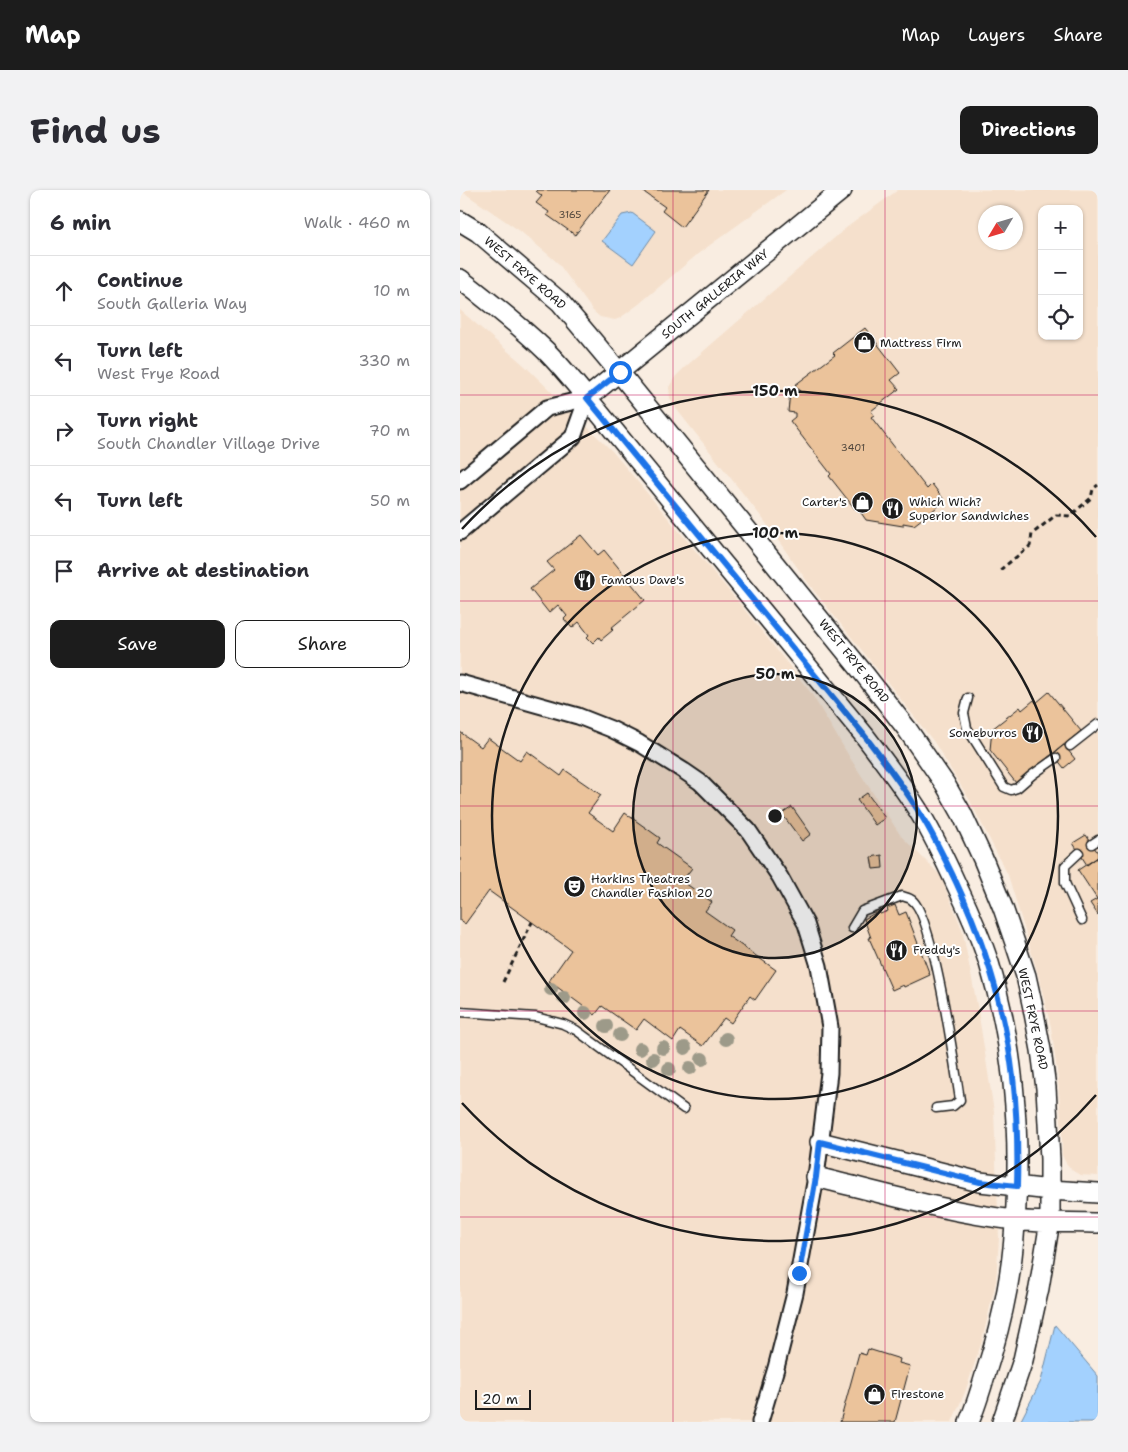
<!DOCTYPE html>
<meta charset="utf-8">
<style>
body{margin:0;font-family:"Shantell Sans",sans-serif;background:#f2f2f3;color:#2b2b33}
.controls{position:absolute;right:15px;top:15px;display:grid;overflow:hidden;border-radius:10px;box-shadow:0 1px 4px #0004}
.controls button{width:45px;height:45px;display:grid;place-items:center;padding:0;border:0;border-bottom:1px solid #e1e1e2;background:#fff;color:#2b2b33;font:25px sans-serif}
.compass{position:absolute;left:518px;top:15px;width:45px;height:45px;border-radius:50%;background:#fff;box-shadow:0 1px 4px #0004;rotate:232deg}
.scale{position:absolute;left:15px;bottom:12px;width:56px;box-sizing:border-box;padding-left:5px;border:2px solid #1c1c1c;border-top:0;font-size:14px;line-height:18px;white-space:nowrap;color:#1c1c1c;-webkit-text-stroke:4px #fff;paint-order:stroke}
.stop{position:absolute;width:15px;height:15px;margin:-11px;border:4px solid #1a73e8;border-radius:50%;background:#fff}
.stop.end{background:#1a73e8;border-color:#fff;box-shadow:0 1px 5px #0008}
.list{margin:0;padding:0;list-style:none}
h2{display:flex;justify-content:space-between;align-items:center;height:65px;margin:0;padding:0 20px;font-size:21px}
h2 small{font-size:16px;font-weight:400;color:#7c7c81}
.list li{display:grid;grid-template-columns:32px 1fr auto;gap:15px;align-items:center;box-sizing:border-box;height:70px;padding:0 20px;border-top:1px solid #e1e1e2}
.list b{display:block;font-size:19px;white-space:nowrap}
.list p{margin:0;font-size:16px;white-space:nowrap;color:#7c7c81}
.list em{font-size:16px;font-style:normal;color:#7c7c81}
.actions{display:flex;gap:10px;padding:15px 20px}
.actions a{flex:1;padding:11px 0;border:1px solid #1c1c1c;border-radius:10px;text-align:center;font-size:18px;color:#1c1c1c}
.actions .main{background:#1c1c1c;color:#fff}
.icon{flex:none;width:28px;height:28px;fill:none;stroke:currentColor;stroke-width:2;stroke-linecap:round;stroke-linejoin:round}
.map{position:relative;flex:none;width:638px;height:1232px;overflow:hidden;border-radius:10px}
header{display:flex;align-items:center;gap:30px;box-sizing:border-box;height:70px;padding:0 25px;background:#1c1c1c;color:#fff}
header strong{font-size:24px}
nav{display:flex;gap:28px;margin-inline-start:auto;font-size:18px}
.intro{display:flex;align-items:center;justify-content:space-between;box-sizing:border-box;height:120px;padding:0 30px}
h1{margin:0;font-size:35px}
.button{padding:12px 22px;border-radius:10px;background:#1c1c1c;color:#fff;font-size:18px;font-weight:700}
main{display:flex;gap:30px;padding:0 30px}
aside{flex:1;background:#fff;border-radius:10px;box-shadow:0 1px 4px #0004}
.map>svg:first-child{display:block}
</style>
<header>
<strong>Map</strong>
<nav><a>Map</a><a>Layers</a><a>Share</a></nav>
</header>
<div class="intro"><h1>Find us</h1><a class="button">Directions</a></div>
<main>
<aside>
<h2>6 min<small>Walk · 460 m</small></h2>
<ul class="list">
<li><svg class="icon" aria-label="ahead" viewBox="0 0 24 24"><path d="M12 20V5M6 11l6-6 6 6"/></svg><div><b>Continue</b><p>South Galleria Way</p></div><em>10 m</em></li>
<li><svg class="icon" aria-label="left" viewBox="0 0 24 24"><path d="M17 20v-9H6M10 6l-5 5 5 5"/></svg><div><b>Turn left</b><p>West Frye Road</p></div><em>330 m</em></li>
<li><svg class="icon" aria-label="right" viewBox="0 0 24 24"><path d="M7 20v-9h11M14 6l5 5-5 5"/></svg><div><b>Turn right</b><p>South Chandler Village Drive</p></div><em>70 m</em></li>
<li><svg class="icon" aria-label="left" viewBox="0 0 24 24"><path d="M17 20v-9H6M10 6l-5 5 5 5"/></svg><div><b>Turn left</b></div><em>50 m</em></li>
<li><svg class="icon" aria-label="arrive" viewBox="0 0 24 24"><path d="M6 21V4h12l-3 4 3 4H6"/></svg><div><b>Arrive at destination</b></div></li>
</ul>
<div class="actions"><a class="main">Save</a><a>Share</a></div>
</aside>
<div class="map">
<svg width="638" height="1232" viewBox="0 0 638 1232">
<rect width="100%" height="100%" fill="#f9ede1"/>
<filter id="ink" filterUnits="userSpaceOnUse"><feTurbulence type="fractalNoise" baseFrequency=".02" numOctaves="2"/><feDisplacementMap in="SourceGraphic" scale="10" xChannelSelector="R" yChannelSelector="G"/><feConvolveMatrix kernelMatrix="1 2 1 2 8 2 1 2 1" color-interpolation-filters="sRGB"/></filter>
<g filter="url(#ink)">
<!-- built -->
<path fill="#f5e0cc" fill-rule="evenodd" d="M0,0H326L239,63L179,114L160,128L155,130L140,127L133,121L98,73L91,67L60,41Z
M438,0H638V986L620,985L613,981L606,973L602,965V944L598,888L591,837L578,784L548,685L509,609L474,552L421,484L354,401L303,329L214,216L210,208L209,197L215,187L224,178L386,38ZM582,19H619V146H582ZM526,22H556V52H526Z
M0,120L64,175L152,261L280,414L351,503L392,571L441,646L480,685L502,739L518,820L527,876L534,922L539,1048L536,1091L522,1151L505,1202L492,1232H0Z"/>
<!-- water -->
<path fill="#a3d1fe" stroke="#6d89a4" d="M172,23L196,41L173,74L142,51L162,25Z
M595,1135L638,1186V1232H560L581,1191Z"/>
<!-- building -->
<path fill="#ebc39b" stroke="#1c1c1c" d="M77,0H150L115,45L87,25L89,22L76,13L82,6L76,1Z
M181,0H249L222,37L202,21L205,17Z
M405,138L440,183L431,190L439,199L411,221L414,225L411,227L467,299L472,294L485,311L454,335L443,333V336L406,330L397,317L395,319L369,286L371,284L330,231L335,227V223L328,222L330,202L337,203V201H340L335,195L375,165L373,163Z
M121,345L138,365L144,360L185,410L151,438L153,440L141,450L139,447L133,453L127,447L129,445L119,432L112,438L104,429L107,426L98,415L89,423L70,399L94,380L87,372Z
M589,502L621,541L556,593L530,560L532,539L560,517L562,520L574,510L576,513Z
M0,542L21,557L28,548L60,571L67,561L101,586L105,580L141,605L128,623L153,641L165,623L200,648L197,653L232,678L222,691L252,712L245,721L272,740L268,746L316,780L295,810L290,806L271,833L264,828L243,856L220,840L213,851L184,829L176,840L142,816L135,825L89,791L111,760L29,701L5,734L0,731Z
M604,555L615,569L604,578L593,564Z
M407,603L425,628L415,635L397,610Z
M332,617L351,644L342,651L322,624Z
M626,645L638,663V667L627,675L613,653Z
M422,665L423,678L413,679L411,667Z
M638,667V725L630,713L637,709L618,680Z
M435,715L439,725L446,722L470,785L444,797L443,795L432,800L409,748H411L404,729L419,721L420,724L428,721L427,718Z
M408,1159L440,1169L439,1173L450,1176L435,1232H380L399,1163L406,1165Z"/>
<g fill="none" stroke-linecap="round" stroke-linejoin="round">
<defs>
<path id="service" d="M508,508L504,523L507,538L544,597L551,600L557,598L572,585L596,568
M610,556L638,534
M632,654L638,650
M619,663L605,676V693L622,730
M392,738L402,721L442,706C445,707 450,708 452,710C473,725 495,877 500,910L493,916L476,918
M0,822L76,827L103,834L116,840L146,862L224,919"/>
<path id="minor" d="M0,291L87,218L127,208
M0,342L113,247L127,208
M0,493L118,526L151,539L179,553L224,581L240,592L288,640L320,687L346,734L359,776L367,820L370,837L369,883L356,987L335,1103L316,1178L300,1232"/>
<path id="tertiary" d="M0,31L18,42L100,112L159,182L405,485L447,539L485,594L502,624L523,669L543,718L555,753L566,786L573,818L581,860L586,898L590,969V1031L579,1098L563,1170L542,1232
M0,89C30,112 59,135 86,161C101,176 114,192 127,208L404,545C424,571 444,597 461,625C475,648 486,672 497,696C509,721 520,746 529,773C553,852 560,933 556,1015C554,1075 544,1126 526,1182C521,1199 516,1216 509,1232
M127,208L382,0
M360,952L520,992L590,1000L638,1003
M356,987C422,1003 487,1022 554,1030C582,1033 610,1032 638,1033"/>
</defs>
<!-- service casing -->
<use href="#service" stroke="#1c1c1c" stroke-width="11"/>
<!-- minor casing -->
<use href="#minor" stroke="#1c1c1c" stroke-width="19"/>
<!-- tertiary casing -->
<use href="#tertiary" stroke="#1c1c1c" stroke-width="22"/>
<!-- path -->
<path stroke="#1c1c1c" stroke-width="3" stroke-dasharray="5 4" stroke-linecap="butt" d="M540,380L570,356L572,344L596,325L610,326L631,308L633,299L638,295
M43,792L72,732"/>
<!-- service -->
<use href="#service" stroke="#fff" stroke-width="8"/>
<!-- minor -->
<use href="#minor" stroke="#fff" stroke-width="15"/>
<!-- tertiary -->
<use href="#tertiary" stroke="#fff" stroke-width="19"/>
</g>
<!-- trees -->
<g fill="#9d9a89">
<circle cx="91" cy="799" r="7"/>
<circle cx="104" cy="808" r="7"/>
<circle cx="125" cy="823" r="7"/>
<circle cx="146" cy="836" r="7"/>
<circle cx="160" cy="845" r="7"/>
<circle cx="266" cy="849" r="7"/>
<circle cx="203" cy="858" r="7"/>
<circle cx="225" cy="858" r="7"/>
<circle cx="180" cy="859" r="7"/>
<circle cx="193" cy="869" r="7"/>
<circle cx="242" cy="869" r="7"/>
<circle cx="230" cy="878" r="7"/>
<circle cx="209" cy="879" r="7"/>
</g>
</g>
<g fill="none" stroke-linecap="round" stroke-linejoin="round" filter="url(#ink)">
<!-- route -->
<path stroke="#1a73e8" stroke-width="6" d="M160,182L127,208L404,545C424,571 444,597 461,625C474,646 485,669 496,692C525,754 545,819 553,887C557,923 558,960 557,996L520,992L360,952L356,987L339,1083"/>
</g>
<!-- grid -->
<path fill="none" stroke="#c2185b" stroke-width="1" stroke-opacity="0.55" d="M213,0V1232M425,0V1232M0,205H638M0,411H638M0,616H638M0,821H638M0,1027H638"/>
<!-- distance rings -->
<circle cx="315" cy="626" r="142" fill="#1c1c1c" fill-opacity=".12"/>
<g fill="none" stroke="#1c1c1c" stroke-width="2.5">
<circle cx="315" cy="626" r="142"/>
<circle cx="315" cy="626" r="283"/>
<path d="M636 905A425 425 0 0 1 2 913M2 339A425 425 0 0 1 636 347"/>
</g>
<!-- icons -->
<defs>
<symbol id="shop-disc" viewBox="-11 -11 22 22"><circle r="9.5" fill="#1c1c1c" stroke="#fff"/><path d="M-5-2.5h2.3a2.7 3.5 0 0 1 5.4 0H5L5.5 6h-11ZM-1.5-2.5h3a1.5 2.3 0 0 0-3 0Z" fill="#fff"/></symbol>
<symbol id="restaurant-disc" viewBox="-11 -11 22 22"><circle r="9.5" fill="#1c1c1c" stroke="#fff"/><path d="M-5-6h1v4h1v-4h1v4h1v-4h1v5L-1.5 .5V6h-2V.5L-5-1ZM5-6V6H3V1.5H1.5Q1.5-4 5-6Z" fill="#fff"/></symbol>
<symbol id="theatre-disc" viewBox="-11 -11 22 22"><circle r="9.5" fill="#1c1c1c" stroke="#fff"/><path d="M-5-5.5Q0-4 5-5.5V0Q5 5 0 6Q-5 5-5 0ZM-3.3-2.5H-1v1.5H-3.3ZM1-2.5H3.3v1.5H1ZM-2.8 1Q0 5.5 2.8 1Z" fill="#fff"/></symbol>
</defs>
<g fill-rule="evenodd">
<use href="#shop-disc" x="392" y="140" width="25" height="25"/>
<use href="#shop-disc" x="390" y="300" width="25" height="25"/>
<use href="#restaurant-disc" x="420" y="306" width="25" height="25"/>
<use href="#restaurant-disc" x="112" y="378" width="25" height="25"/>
<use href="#restaurant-disc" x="560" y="530" width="25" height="25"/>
<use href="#theatre-disc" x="102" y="684" width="25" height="25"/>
<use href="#restaurant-disc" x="424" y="748" width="25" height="25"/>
<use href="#shop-disc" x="402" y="1192" width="25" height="25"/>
</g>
<g text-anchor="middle" stroke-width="4" stroke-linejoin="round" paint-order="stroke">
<!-- number labels -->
<g font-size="10" fill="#50463c">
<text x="110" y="28">3165</text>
<text x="393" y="261">3401</text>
</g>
<!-- street labels -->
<g font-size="12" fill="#1c1c1c" stroke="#fff">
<text transform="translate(65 83) rotate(41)" y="4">WEST FRYE ROAD</text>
<text transform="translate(255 104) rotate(-39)" y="4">SOUTH GALLERIA WAY</text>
<text transform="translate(394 471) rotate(51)" y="4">WEST FRYE ROAD</text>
<text transform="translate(573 829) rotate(78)" y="4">WEST FRYE ROAD</text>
</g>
<!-- poi labels -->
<g font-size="12" fill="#1c1c1c" stroke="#fff" text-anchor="start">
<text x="420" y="157">Mattress Firm</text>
<text x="387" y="316" text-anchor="end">Carter's</text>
<text x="449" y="316">Which Wich?<tspan x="449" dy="14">Superior Sandwiches</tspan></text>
<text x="141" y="394">Famous Dave's</text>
<text x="557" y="547" text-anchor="end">Someburros</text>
<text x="131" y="693">Harkins Theatres<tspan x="131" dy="14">Chandler Fashion 20</tspan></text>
<text x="453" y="764">Freddy's</text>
<text x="431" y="1208">Firestone</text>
</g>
</g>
<circle cx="315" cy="626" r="8" fill="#1c1c1c" stroke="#fff" stroke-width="2.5"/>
<g font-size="15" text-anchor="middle" font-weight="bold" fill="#1c1c1c" stroke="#fff" stroke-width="4" stroke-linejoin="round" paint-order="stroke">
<text x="315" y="206">150 m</text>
<text x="315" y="348">100 m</text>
<text x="315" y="489">50 m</text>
</g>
</svg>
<div class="controls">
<button>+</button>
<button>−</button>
<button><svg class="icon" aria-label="locate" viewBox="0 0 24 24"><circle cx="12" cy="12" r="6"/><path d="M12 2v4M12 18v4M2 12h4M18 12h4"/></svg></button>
</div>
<svg class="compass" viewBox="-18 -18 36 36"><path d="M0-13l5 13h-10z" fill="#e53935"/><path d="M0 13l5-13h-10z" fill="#7c7c81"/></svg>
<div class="scale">20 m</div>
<div class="stop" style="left:160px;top:182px"></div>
<div class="stop end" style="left:339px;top:1083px"></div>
</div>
</main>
